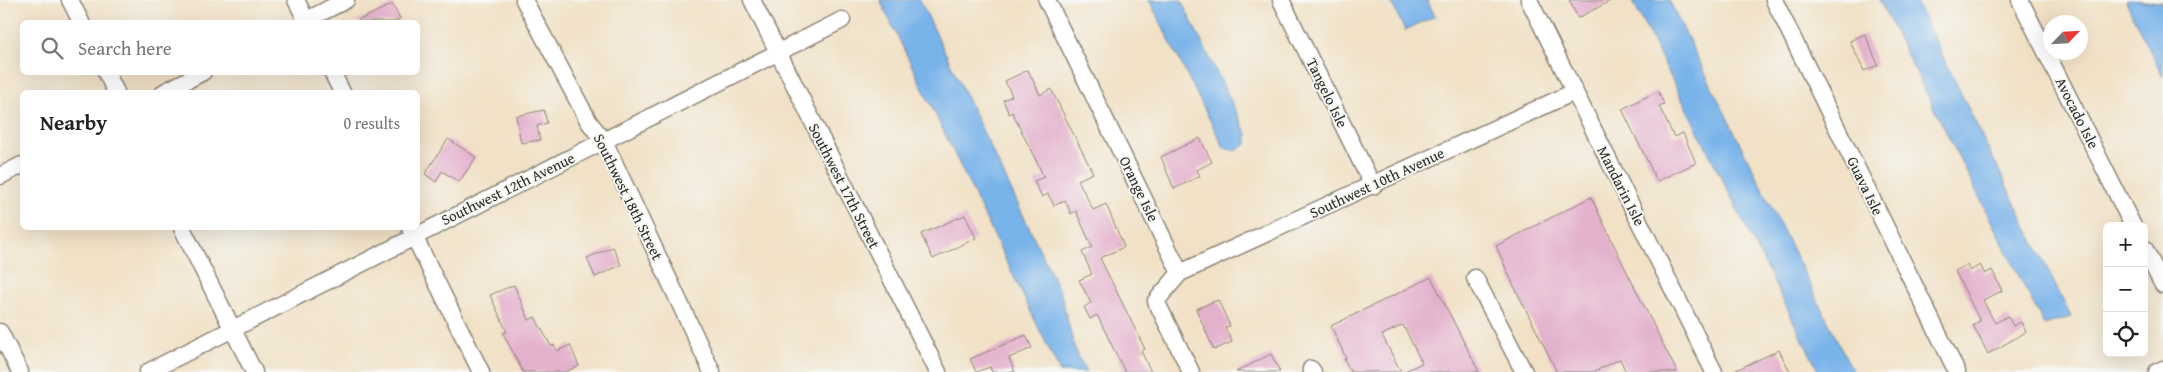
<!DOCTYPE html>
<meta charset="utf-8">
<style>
body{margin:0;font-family:"Gentium Book Plus",serif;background:#f6f6f6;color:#222}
.controls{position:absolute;right:15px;bottom:15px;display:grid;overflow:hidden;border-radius:8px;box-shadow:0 5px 20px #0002}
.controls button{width:45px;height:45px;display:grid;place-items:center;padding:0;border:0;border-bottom:1px solid #e0e0e0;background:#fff;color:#222;font:25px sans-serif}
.compass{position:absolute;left:2043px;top:15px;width:45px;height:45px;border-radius:50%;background:#fff;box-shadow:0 5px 20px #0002;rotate:65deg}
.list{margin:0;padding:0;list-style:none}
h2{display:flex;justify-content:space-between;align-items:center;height:65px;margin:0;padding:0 20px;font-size:21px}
h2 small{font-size:16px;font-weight:400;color:#767676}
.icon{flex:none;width:28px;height:28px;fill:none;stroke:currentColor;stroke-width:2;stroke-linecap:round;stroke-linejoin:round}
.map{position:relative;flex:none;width:2163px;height:372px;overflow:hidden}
.search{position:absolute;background:#fff;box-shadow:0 5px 20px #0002;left:20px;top:20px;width:400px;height:55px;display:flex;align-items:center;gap:12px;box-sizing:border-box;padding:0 18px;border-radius:8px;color:#767676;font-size:19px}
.panel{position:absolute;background:#fff;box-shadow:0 5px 20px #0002;left:20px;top:90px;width:400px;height:140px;border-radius:8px}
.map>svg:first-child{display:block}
</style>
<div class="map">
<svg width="2163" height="372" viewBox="0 0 2163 372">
<rect width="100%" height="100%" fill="#f6f6f2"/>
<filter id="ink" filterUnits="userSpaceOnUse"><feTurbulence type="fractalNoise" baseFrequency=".02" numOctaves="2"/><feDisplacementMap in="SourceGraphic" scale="10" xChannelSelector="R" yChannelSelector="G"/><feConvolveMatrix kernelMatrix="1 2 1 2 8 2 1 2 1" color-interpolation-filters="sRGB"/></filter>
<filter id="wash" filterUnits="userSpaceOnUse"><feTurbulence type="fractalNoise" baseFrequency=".0096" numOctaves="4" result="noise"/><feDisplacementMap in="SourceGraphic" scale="20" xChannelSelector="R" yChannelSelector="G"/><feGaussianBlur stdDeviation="1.12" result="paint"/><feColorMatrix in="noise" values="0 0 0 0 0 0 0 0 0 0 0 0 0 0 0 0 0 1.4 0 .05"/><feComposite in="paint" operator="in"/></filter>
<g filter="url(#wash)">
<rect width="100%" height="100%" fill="#f1e1c6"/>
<!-- water -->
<path fill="#78b3ea" stroke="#526f8a" d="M880,0H920L1061,294L1075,350L1086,372H1060Z
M1149,0H1181L1247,134V144L1236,151L1224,148Z
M1390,0H1427L1435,16L1405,30Z
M1632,0H1669L1853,372H1819Z
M1879,0H1915L2071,317L2044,325Z
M2125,0L2163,2V77Z"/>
<g id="blocks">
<!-- building -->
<path fill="#e4b1cd" d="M1569,0H1612L1578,18Z
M393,4L400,19L393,22H355Z
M1865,34L1878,65L1864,71L1850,41Z
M1028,70L1040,95L1051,89L1093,173L1078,180L1093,210L1106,204L1124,247L1100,258L1145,349L1141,351L1151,372H1125L1097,315L1090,319L1084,307L1091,303L1079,280L1092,274L1082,252L1092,247L1076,211L1071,214L1065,200L1054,206L1048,194L1042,197L1034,181L1044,177L1012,112L1009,114L1003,100L1012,96L1005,81Z
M1658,91L1664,104L1659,106L1674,137L1683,133L1696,163L1657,181L1622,109Z
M544,110L547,123L537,126L540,140L521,143L516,116Z
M1200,138L1212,162L1197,170L1200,176L1174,189L1161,157Z
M448,139L476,157L459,182L442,171L436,182L425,174Z
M1591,197L1624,266L1677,372H1626L1620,359L1593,372H1557L1513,284L1496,246Z
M965,215L976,238L933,259L921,234Z
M613,247L621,265L595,277L587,258Z
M1967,265L1970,271L1980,265L1985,274L1992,270L2002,291L1983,300L1995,323L2008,316L2013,326L2021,322L2026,332L1988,354L1973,325L1980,321L1955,271Z
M1431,277L1479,372H1403L1422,363L1403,325L1382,335L1401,372H1351L1344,359L1346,358L1331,326Z
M514,285L529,320L535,317L551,346L554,345L557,351L570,345L579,366L565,372H523L503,333L507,332L490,295Z
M1218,300L1230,326L1225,327L1232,342L1214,350L1196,309Z
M1026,335L1032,348L1009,358L1015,372H992L990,367L976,372L970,359Z
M1779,350L1790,372H1732Z
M1271,354L1280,372H1236Z"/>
</g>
</g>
<g filter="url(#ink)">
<use href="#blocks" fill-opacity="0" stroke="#8e8678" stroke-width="1"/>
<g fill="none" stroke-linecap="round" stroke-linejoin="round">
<defs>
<path id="street" d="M70,0L81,22
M296,0L307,22
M524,0L589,122L604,141L712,372
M752,0L938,372
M1047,0L1180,273L1156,301L1191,372
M1281,0L1373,186
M1529,0L1714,372
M1774,0L1957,372
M2020,0L2133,226
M303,22L346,0
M106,72L116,92
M332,72L342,92
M164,92L203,72
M0,176L22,165
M182,228L254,372
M410,228L481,372
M2144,248L2163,285
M1180,273L1574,92
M1475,278L1524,372
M0,332L20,372
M1311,369L1313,372
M148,372L842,20
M2157,372L2163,369"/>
</defs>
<!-- street casing -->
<use href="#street" stroke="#8e8678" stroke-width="19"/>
<!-- street -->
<use href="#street" stroke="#fff" stroke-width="16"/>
</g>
</g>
<g text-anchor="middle" stroke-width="4" stroke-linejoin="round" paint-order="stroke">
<!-- street labels -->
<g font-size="15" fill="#2b2b2b" stroke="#f6f6f2">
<text transform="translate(1327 93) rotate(64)" y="5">Tangelo Isle</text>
<text transform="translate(2077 113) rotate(63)" y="5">Avocado Isle</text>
<text transform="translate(1377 183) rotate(-25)" y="5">Southwest 10th Avenue</text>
<text transform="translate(844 186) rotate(63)" y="5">Southwest 17th Street</text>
<text transform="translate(1621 186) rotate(63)" y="5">Mandarin Isle</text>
<text transform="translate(1865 186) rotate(64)" y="5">Guava Isle</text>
<text transform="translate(508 189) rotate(-26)" y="5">Southwest 12th Avenue</text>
<text transform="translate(1139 189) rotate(64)" y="5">Orange Isle</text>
<text transform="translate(628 197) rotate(64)" y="5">Southwest 18th Street</text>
</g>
</g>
</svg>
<div class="controls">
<button>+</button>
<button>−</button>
<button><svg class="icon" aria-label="locate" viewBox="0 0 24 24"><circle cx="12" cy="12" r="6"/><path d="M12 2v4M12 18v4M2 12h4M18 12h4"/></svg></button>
</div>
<svg class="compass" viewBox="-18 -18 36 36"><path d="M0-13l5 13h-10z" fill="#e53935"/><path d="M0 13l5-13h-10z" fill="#767676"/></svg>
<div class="search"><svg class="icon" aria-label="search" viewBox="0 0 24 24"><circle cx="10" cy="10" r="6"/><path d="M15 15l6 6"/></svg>Search here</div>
<section class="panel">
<h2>Nearby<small>0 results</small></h2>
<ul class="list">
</ul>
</section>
</div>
